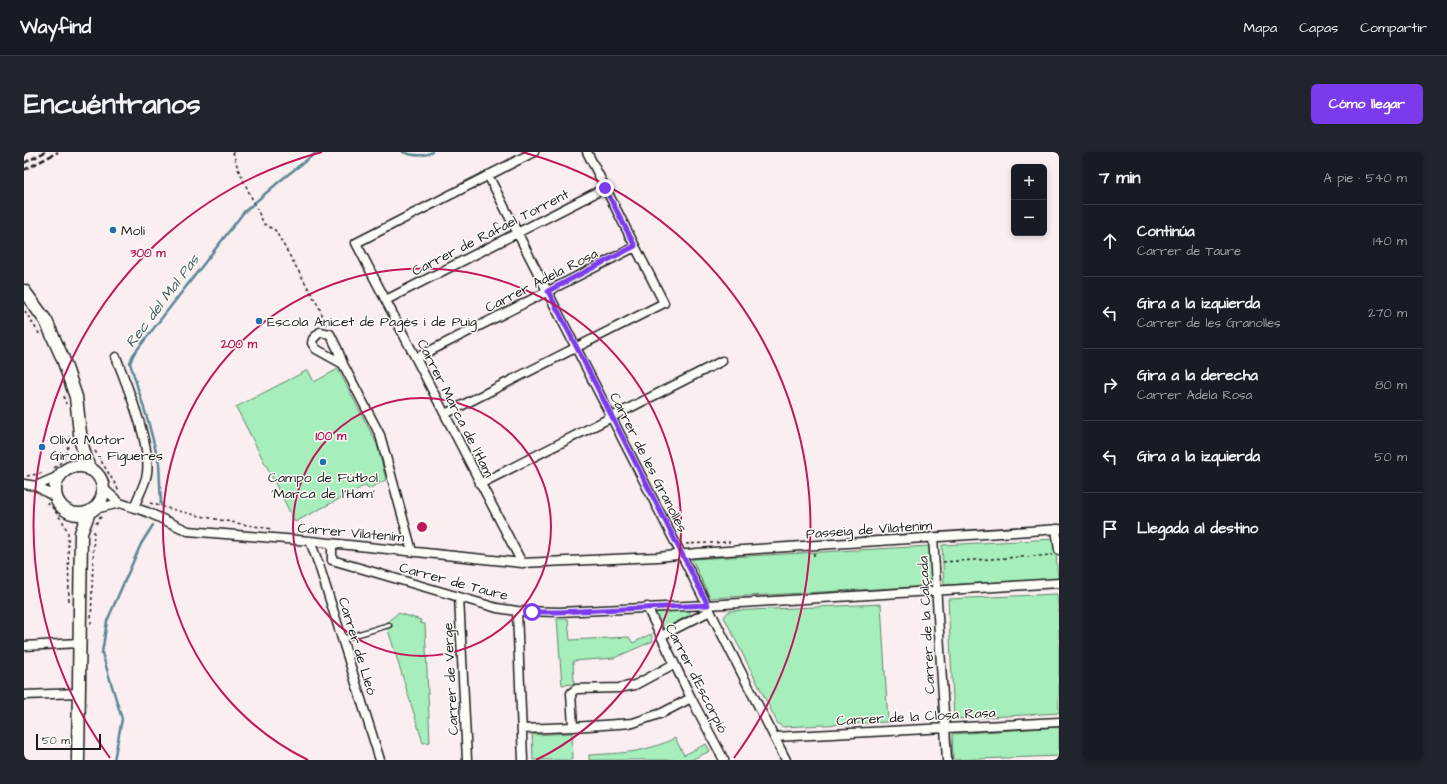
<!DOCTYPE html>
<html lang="es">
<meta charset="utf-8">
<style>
body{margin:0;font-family:"Architects Daughter",sans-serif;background:#20242c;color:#f1f3f6}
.controls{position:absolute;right:12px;top:12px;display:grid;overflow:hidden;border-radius:6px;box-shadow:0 2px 6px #0003}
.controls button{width:36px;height:36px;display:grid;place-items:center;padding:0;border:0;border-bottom:1px solid #363941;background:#171b24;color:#f1f3f6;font:20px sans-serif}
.scale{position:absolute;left:12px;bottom:10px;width:65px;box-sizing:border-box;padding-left:4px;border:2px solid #1c1c1c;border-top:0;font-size:11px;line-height:14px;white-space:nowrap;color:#1c1c1c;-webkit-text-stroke:3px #fdfcf7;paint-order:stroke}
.stop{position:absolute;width:12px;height:12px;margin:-9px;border:3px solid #7c3aed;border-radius:50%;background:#fff}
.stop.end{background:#7c3aed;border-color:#fff;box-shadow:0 1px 4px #0008}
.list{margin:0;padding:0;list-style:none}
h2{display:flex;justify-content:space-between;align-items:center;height:52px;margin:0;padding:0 16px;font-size:17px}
h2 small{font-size:13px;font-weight:400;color:#9ea1a6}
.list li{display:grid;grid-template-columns:26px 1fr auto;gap:12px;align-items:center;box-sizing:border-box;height:72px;padding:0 16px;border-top:1px solid #363941}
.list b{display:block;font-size:15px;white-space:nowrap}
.list p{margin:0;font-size:13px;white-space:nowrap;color:#9ea1a6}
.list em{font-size:13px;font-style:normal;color:#9ea1a6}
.icon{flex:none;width:22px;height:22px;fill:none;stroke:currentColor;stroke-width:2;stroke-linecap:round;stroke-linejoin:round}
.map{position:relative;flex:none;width:1035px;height:608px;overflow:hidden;border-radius:6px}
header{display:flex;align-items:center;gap:24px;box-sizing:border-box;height:56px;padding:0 20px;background:#171b24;border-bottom:1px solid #363941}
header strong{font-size:19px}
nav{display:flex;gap:22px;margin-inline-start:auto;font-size:14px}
.intro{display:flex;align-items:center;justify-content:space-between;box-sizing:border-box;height:96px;padding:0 24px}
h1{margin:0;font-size:28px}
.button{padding:10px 18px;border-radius:6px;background:#7c3aed;color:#fff;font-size:14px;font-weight:700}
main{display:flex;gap:24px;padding:0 24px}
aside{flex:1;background:#171b24;border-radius:6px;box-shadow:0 2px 6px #0003}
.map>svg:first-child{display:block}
</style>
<header>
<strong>Wayfind</strong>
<nav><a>Mapa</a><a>Capas</a><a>Compartir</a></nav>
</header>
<div class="intro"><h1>Encuéntranos</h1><a class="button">Cómo llegar</a></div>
<main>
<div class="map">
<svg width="1035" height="608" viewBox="0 0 1035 608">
<rect width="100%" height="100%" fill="#faeef0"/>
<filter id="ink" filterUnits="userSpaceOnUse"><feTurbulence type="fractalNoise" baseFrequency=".025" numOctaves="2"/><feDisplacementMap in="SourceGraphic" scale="8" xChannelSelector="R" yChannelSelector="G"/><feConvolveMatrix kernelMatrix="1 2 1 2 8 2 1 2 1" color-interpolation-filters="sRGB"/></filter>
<g filter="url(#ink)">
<!-- green -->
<path fill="#a6eebb" stroke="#61856c" d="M314,217L353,292L362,328L344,337L342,333L271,370L212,255L284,218L290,230Z
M1031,387L1034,427L920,433L918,393Z
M906,394L909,434L686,446L668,407Z
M1033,442L1035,470V561L930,567L924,447Z
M857,452L864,570L759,575L754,572L700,465L705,459Z
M665,458L666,461V463L639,477L631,462L632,460Z
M374,461L397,468L396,471L401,472L406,590L399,591L362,471Z
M533,467H544L546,488L605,485L609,491L627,482L629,489L590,506L549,509L550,532L538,533Z
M1035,575V604L929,608L928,582Z
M548,581L549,608H509L508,583Z
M651,586L660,603L682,592L686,599L667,608H565V603C599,601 620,601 651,586Z"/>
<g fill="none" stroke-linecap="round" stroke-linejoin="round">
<!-- stream -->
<path stroke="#5a8793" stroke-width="2.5" d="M379,0C389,4 399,5 408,0
M137,353L135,311L124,269L106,211L109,203L220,60L257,28L293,0
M90,608L98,567L78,501L83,469L117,392L129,373"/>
<defs>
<path id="lane" d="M318,487L365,473"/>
<path id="street" d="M464,23L762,608
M362,148L581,36
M92,205C103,234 127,291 123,321C122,331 113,346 110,356
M392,206L611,95
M319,212L292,197L288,191L289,187L296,180L306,182L313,196L319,212L356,283L388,399
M421,262L640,151L563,0
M0,332L12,334L32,346
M456,332L698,209
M12,334L35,324
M79,336L96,351
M71,357L96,351L123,360L164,379L286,389L498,411L634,405L673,401L1035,377
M1032,377L1035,398
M909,385L923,608
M286,389L295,413L356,608
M308,408L473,456L493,459L535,460L684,453L1035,431
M308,408V391
M498,411L332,91L510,0
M435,445L443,608
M623,455L667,546L700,608
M493,459L499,608
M637,484L686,459
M0,494L55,491
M0,543L55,541
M549,575L547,541L552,537L595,536L611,533L650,512
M498,577L549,575L609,571L638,561L667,546
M750,585L1035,570"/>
<path id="secondary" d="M0,139L22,169L39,207L52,245L57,290L65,317
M31 338a24 24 0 1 1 48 0a24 24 0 1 1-48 0Z
M54,608L57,381L65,360"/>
</defs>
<!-- lane casing -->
<use href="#lane" stroke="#1c1c1c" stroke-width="7"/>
<!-- street casing -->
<use href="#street" stroke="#1c1c1c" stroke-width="11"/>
<!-- secondary casing -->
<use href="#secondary" stroke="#1c1c1c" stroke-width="15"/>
<!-- path -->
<path stroke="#1c1c1c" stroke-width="1.5" stroke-dasharray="3 3" stroke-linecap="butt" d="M209,0L214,17L240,72L251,78L295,155L302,173
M1,159L16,183
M40,244L42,252
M71,299L96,340
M30,316C42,308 44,298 45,284
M3,324L19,321
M23,351L28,355L39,370L44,381L45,452
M126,351C165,363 206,370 247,377
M72,372L75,367L78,364
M662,392L706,390
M790,401V405
M919,410L1029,403
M67,472L70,377"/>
<!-- lane -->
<use href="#lane" stroke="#fdfcf7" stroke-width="4"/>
<!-- street -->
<use href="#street" stroke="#fdfcf7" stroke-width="8"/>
<!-- secondary -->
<use href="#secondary" stroke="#fdfcf7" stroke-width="12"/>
<!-- rail -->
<path stroke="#1c1c1c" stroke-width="2.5" stroke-dasharray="6 3" stroke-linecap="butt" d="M0,11L21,0
M0,18L34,0"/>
</g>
</g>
<g fill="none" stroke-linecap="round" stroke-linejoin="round" filter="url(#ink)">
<!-- route -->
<path stroke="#7c3aed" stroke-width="5" d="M508,460H534L684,453L524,139L611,94L581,36"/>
</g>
<!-- distance rings -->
<g fill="none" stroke="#c2185b" stroke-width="2">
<circle cx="398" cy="375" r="129"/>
<path d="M284 608A259 259 0 1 1 512 608"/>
<path d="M86 606A388 388 0 0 1 298 0M498 0A388 388 0 0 1 710 606"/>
</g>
<!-- markers -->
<g fill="#1f6fb2" stroke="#fdfcf7" stroke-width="1.5">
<circle cx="89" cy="78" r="4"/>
<circle cx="235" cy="169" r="4"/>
<circle cx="18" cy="295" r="4"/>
<circle cx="299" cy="310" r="4"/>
</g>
<g text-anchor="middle" stroke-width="3" stroke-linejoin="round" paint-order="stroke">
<!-- poi labels -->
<g font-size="14" fill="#1c1c1c" stroke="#fdfcf7" text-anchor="start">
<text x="97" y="83">Molí</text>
<text x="243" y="174">Escola Anicet de Pagès i de Puig</text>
<text x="26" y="292">Oliva Motor<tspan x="26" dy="16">Girona - Figueres</tspan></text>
<text x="299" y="330" text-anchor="middle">Campo de Fútbol<tspan x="299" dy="16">'Marca de l'Ham'</tspan></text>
</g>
<!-- street labels -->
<g font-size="14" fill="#1c1c1c" stroke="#fdfcf7">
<text transform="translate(466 80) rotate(-27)" y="5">Carrer de Rafael Torrent</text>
<text transform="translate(517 128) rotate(-27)" y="5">Carrer Adela Rosa</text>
<text transform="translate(432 256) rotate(63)" y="5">Carrer Marca de l'Ham</text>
<text transform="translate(625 310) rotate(63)" y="5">Carrer de les Granolles</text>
<text transform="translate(845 377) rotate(-4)" y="5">Passeig de Vilatenim</text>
<text transform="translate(327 380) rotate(5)" y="5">Carrer Vilatenim</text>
<text transform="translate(430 429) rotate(15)" y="5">Carrer de Taure</text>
<text transform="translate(902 473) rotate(-93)" y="5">Carrer de la Calçada</text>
<text transform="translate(334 494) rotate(73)" y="5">Carrer de Lleó</text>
<text transform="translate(673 526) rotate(63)" y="5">Carrer d'Escorpió</text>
<text transform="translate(426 527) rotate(-93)" y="5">Carrer de Verge</text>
<text transform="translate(892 564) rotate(-3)" y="5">Carrer de la Closa Rasa</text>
</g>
<!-- water labels -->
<g font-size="15" font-style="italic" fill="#405b62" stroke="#fdfcf7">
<text transform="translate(138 149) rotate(-53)" y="5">Rec del Mal Pas</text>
</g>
</g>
<circle cx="398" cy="375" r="6" fill="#c2185b" stroke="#fdfcf7" stroke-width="2"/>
<g font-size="12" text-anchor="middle" font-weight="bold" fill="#c2185b" stroke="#fdfcf7" stroke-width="3" stroke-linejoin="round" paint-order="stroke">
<text x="124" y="105">300 m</text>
<text x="215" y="196">200 m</text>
<text x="307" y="288">100 m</text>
</g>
</svg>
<div class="controls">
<button>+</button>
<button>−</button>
</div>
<div class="scale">50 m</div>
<div class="stop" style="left:508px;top:460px"></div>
<div class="stop end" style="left:581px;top:36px"></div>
</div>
<aside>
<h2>7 min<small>A pie · 540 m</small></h2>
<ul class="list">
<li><svg class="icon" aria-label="ahead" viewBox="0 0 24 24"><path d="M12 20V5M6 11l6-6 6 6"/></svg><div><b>Continúa</b><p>Carrer de Taure</p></div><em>140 m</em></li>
<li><svg class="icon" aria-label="left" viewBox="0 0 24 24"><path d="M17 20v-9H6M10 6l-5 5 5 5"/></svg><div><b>Gira a la izquierda</b><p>Carrer de les Granolles</p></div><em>270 m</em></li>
<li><svg class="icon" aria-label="right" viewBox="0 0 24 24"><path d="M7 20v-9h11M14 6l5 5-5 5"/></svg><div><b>Gira a la derecha</b><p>Carrer Adela Rosa</p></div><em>80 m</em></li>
<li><svg class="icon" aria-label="left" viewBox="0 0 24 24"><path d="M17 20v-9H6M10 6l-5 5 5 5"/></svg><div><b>Gira a la izquierda</b></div><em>50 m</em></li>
<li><svg class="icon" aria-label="arrive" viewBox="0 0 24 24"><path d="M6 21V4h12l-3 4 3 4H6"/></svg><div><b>Llegada al destino</b></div></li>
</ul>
</aside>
</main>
